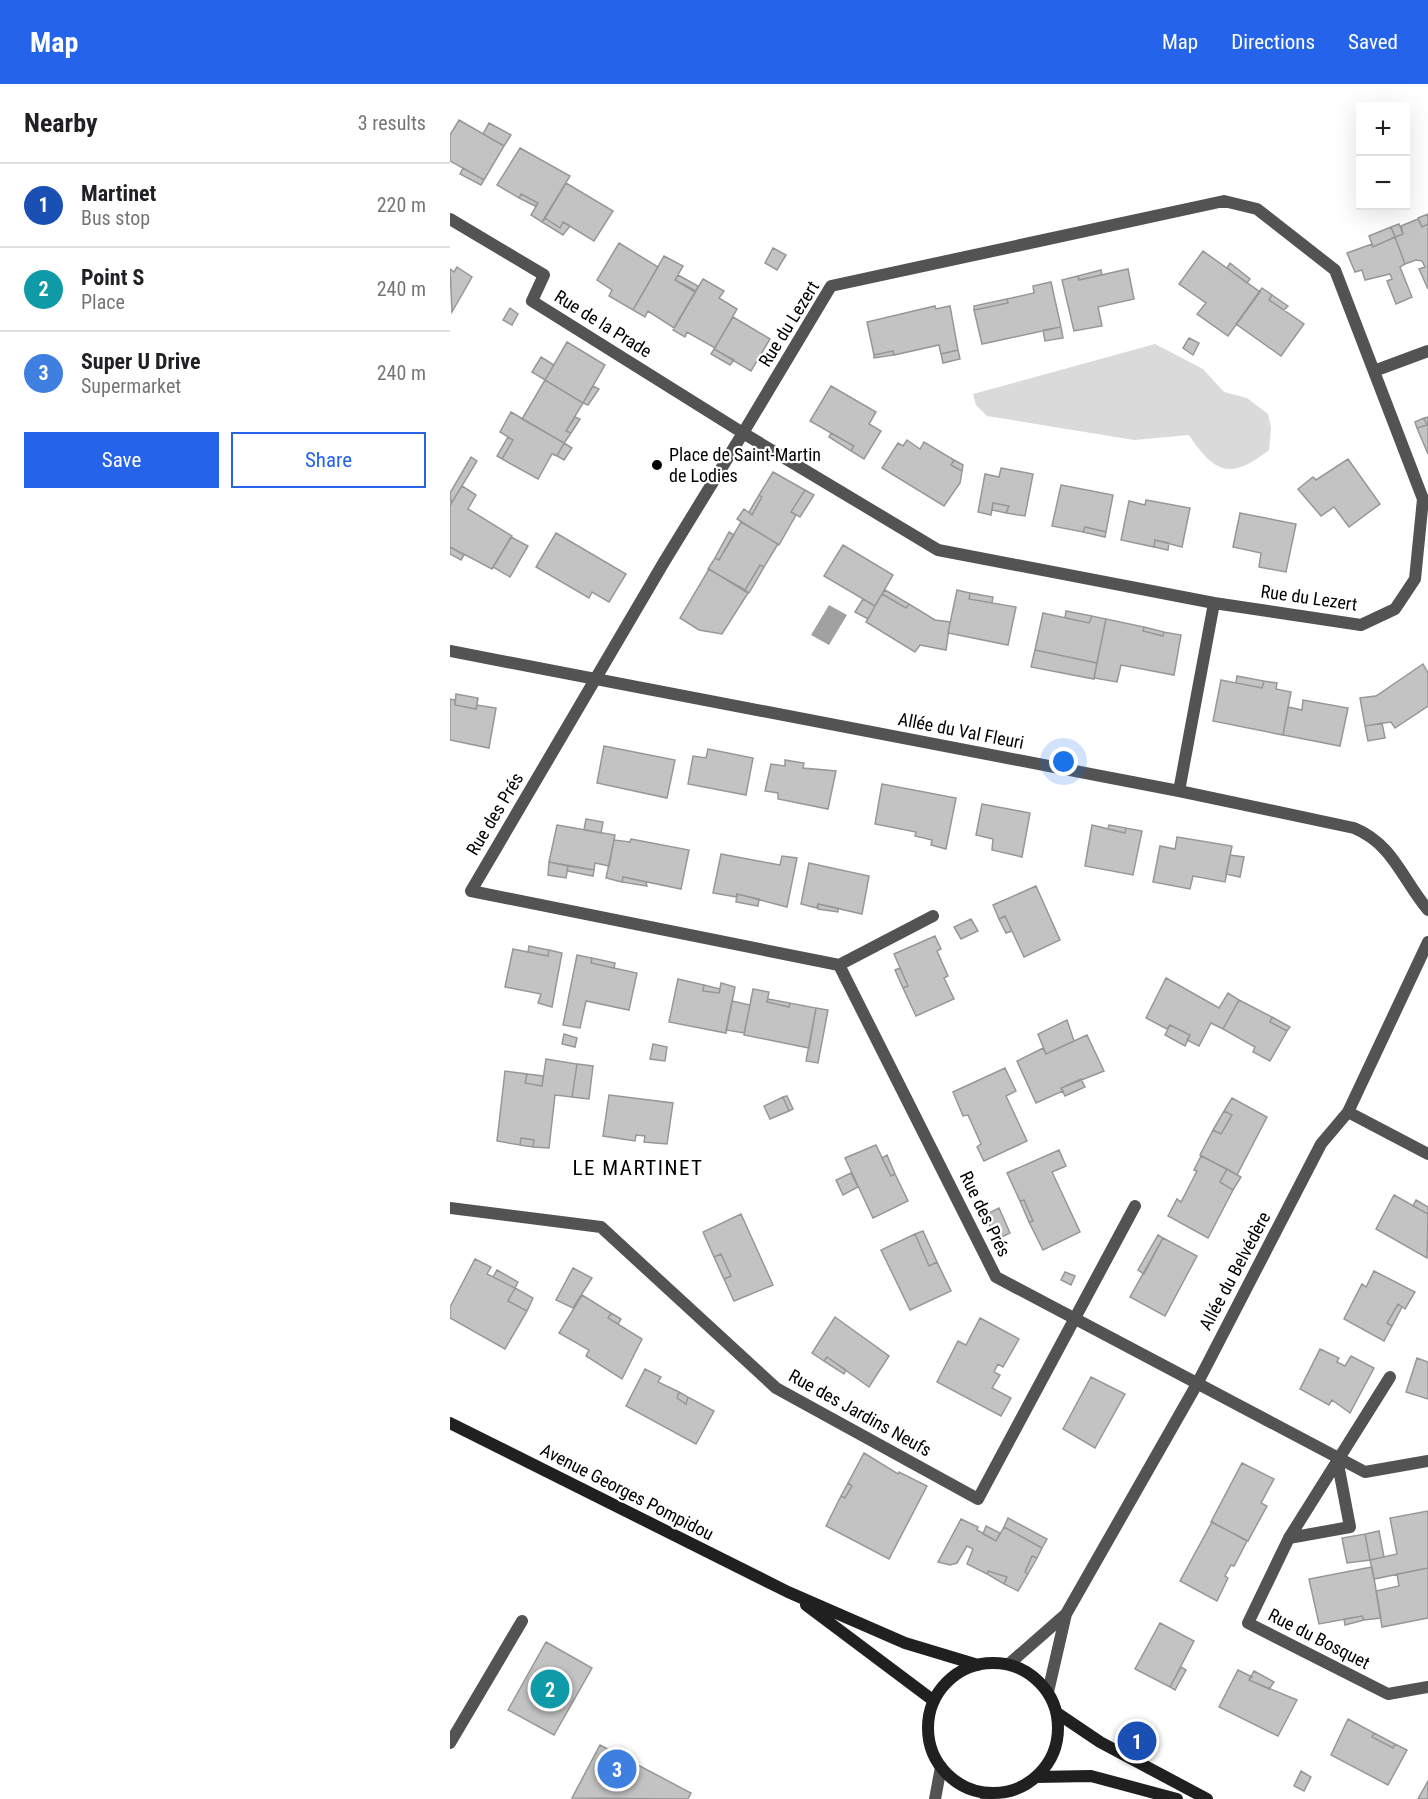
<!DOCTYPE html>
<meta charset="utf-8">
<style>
body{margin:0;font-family:"Roboto Condensed",sans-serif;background:#f6f6f6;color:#202124}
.controls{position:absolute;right:18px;top:18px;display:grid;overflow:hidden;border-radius:0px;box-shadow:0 6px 24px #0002}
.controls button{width:54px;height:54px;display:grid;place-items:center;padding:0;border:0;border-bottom:2px solid #e0e0e0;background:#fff;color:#202124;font:30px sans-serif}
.you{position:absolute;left:614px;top:678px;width:21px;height:21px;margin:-15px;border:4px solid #fff;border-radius:50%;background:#1a73e8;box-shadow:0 0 0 9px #1a73e833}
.badge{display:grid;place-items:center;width:39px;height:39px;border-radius:50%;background:#2563eb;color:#fff;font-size:20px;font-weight:700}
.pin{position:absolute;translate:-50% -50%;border:3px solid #fff;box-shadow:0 2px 6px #0006}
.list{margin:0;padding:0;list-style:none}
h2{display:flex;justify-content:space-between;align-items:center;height:78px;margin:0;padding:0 24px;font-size:26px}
h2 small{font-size:20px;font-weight:400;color:#757577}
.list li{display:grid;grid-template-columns:39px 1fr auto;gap:18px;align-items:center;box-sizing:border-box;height:84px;padding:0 24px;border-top:2px solid #e0e0e0}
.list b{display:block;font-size:22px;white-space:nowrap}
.list p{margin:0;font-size:20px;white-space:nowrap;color:#757577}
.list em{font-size:20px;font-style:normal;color:#757577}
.actions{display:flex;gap:12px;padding:18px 24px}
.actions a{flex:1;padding:14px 0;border:2px solid #2563eb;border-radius:0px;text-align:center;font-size:21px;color:#2563eb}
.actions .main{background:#2563eb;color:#fff}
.map{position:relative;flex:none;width:978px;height:1715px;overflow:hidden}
header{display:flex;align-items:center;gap:36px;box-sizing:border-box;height:84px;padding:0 30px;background:#2563eb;color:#fff}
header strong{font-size:28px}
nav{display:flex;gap:33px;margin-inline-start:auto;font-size:21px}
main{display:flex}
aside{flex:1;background:#fff}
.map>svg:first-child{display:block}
</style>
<header>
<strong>Map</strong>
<nav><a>Map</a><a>Directions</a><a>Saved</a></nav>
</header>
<main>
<aside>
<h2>Nearby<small>3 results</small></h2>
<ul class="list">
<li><span class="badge" style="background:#1a4fb4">1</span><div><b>Martinet</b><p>Bus stop</p></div><em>220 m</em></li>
<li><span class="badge" style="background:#0f9aa8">2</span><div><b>Point S</b><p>Place</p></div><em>240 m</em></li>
<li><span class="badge" style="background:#3f7fe0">3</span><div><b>Super U Drive</b><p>Supermarket</p></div><em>240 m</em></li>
</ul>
<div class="actions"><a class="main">Save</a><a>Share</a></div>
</aside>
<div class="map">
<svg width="978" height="1715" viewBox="0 0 978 1715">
<rect width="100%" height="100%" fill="#fff"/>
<!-- green -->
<path fill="#dadada" d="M705,260L753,285L774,308L797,314L818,330L821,344L819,366C781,396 765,390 739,351L684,356L537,332L526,321L523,310Z"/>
<!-- water -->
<path fill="#a1a1a1" d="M379,521L397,531L379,561L361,551Z"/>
<!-- building -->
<path fill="#c3c3c3" stroke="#979797" stroke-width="1.5" d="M9,36L54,62L34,96L0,77V51Z
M39,39L61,51L54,62L33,50Z
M70,64L120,92L92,138L81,131L88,119L71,110L69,114L47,101Z
M13,84L34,96L31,101L10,90Z
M116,99L163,127L144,157L113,138L110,144L95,134Z
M71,110L88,119L85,122L69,114Z
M978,130V140L972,143L968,134Z
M95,134L110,144L113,138L120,142L113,151L92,138Z
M968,135L972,143L978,140V205L969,185L975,183L972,177L966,176L955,180L945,153L953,150L951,142Z
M949,140L953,150L945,153L941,143Z
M941,143L945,153L923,163L919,152Z
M945,153L955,180L950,183L962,213L946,220L937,197L942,195L940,190L915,196L912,186L905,188L897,169L922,160L923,163Z
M169,159L208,183L183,226L159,212L162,206L147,196Z
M323,164L336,171L327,186L315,179Z
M753,167L810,208L778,252L747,230L756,219L729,200Z
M214,172L233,182L225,196L245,208L224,244L198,227L195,233L183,226Z
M780,179L800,195L797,199L777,184Z
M7,183L22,193L2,228L0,185L4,188Z
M678,185L684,215L648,223L652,242L624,247L612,196L628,192L629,196Z
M651,186L652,191L629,196L628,192Z
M228,191L248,202L246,207L225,196Z
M253,195L274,207L269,214L287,225L265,264L237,248L235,253L223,246Z
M601,198L611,243L532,260L524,226L558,219L557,215L584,209L583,202Z
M812,204L822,211L819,216L854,240L831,272L786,240Z
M822,211L838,222L834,226L819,216Z
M557,215L558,219L524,226V222Z
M485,222L486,225L500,222L508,266L491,270L489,261L444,271L443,267L424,271L417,238Z
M60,224L68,230L62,241L53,236Z
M283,233L320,255L301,287L264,265Z
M611,243L613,254L595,257L593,246Z
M739,254L749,259L743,271L733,264Z
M117,258L155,281L133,319L95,296Z
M264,265L284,276L280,281L261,270Z
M508,266L510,275L493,279L491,270Z
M443,267L444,271L424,274V271Z
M91,273L104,281L95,296L82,288Z
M95,296L133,319L116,347L121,349L114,359L72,335Z
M143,302L149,305L138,321L133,319Z
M381,302L426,328L419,340L431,347L414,375L401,367L404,362L360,337Z
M61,328L114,359L107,372L102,370L88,395L52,375L63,356L50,348Z
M125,333L130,335L121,349L116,347Z
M978,333V370L967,344L977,341L974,334Z
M974,334L977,341L967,344L965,338Z
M381,349L404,362L401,367L379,353Z
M58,353L63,356L52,375L47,372Z
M457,356L470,365L474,358L504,376L501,381L512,387L510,399L494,422L432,384L448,359L453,362Z
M114,359L122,364L114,376L107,372Z
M21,373L27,377L1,420L0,409Z
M898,375L930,420L899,443L884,423L871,432L848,405L863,393L866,396Z
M504,376L513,381L512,387L501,381Z
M551,384L583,390L575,432L556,429L559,422L543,419L541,431L528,428L535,390L549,393Z
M323,388L355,406L341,428L346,431L329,461L287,435L294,425L302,431L312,413L309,411Z
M611,401L663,411L656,448L635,443L633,448L602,442Z
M12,402L26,411L18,425L62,452L42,485L0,463V421Z
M355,406L364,411L350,433L341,428Z
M309,411L312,413L302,431L299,428Z
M696,416L740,424L732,463L705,456L704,463L671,456L679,417L695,421Z
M543,419L559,422L556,429L542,426Z
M790,429L846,440L836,488L809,483L811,469L783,463Z
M291,438L328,460L314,483L310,481L295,506L258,485L265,474L269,476Z
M635,443L656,448L655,453L633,448Z
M279,448L284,451L269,476L265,474Z
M106,449L176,490L159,518L142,508L139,514L86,483Z
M61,453L78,462L60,493L43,483Z
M705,456L719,459L718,466L704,463Z
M393,461L443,491L425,522L374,492Z
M0,463L14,471L11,476L0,470Z
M310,481L314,483L299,509L295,506Z
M259,485L298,509L272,550L249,546L230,534Z
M435,506L459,520L456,524L432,510Z
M507,506L520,509L519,515L566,523L558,561L498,549Z
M520,509L543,513L542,519L519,515Z
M432,510L456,524L459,520L485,536L500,538L496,566L470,561L465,568L416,538Z
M413,515L425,522L418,535L405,528Z
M616,527L642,532L639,539L615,534Z
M593,529L639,539L642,532L656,535L647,579L585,566Z
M656,535L694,543L693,547L713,552L714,548L731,551L724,591L671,581L667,598L644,594Z
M694,543L714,548L713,552L693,547Z
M585,566L647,579L644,595L581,583Z
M973,580L978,589V622L945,644L941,638L915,642L910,614L926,612Z
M787,592L814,597L812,604L786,599Z
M771,596L812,604L814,597L827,599L826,605L841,608L833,651L763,637Z
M6,610L28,614L26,625L5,621Z
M0,615L5,616V621L26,625L27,621L46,624L39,664L0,656Z
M853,616L898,624L890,662L833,651L838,623L852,626Z
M932,639L935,654L918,657L915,642Z
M154,662L225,676L217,714L147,699Z
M258,665L303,674L296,711L238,700L243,672L256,674Z
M335,676L354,679L353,684L386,687L378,725L328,715V709L315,707L321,680L335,682Z
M432,700L506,714L496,765L481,761L482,756L465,752L466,748L425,740Z
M532,720L580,729L572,773L542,766L543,755L526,751Z
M136,735L153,738L151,749L134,746Z
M107,741L165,751L159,782L145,779L144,786L99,778Z
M642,741L675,749L676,744L692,747L683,791L635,782Z
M659,741L676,744L675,749L658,745Z
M727,753L782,762L775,798L743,792L740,805L703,798L710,762L725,765Z
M181,755L239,766L231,805L173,793L172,798L156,794L164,756L180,758Z
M271,770L330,781L332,772L347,774L337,823L287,810V813L263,809Z
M780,771L794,773L790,793L776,790Z
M99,778L118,782L116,794L98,791Z
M359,779L419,792L412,830L368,820L367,824L351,820Z
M118,782L144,786L143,792L117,787Z
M173,793L196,798L197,802L172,798Z
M586,802L610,856L574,873L555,832L549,835L543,821Z
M287,810L309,815L308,822L286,818Z
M368,820L388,824V828L368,825Z
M555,832L562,847L556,849L549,835Z
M521,835L528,847L511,855L504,843Z
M485,852L491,865L487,867L498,892L494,894L504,915L466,932L453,904L458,902L444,870Z
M79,862L99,866L98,872L78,868Z
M63,865L98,872L99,866L112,869L102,923L88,919L91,910L55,903Z
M127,871L142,874L141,879L187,889L179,926L136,917L130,944L113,941Z
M142,874L165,879L164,884L141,879Z
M450,884L458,902L453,904L445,886Z
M716,894L769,924L778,909L789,916L773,945L761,939L749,962L737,956L740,951L720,941L717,945L696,934Z
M228,895L254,901L253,907L269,909L271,899L285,903L276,949L219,938Z
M254,901L270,905L269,909L253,907Z
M303,905L319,908L317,918L339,923L340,919L366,924L359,964L294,951Z
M318,915L340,919L339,923L317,918Z
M789,916L822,933L820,938L837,947L820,977L803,968L805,963L773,945Z
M282,917L300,921L294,949L276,946Z
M366,924L378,926L368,979L356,977Z
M822,933L840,943L837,947L820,938Z
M617,936L624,957L596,970L588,950Z
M720,941L740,951L735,962L715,951Z
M114,950L127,954L125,963L112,960Z
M637,951L654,987L611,1004L613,1007L586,1019L567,977L593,964L596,970Z
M203,960L217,963L215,977L200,975Z
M96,975L127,980L122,1013L105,1011L99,1064L83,1063L84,1056L71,1054L70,1061L47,1057L55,987L77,990L75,999L92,1002Z
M127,980L143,982L139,1015L122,1013Z
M555,984L566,1007L556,1012L577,1057L534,1077L527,1063L531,1060L518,1031L513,1032L503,1008Z
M77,990L93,992L92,1002L75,999Z
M631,995L635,1003L615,1012L611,1004Z
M159,1011L223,1019L217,1060L194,1058L195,1052L186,1051L185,1057L153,1052Z
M337,1012L343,1025L339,1027L333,1013Z
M333,1013L339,1027L320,1035L314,1022Z
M782,1014L817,1033L787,1091L750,1071L763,1046L771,1050L782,1031L774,1027Z
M774,1027L782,1031L771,1050L763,1046Z
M71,1054L84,1056L83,1063L70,1061Z
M426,1061L441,1092L445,1090L458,1117L423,1134L395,1074Z
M609,1066L616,1082L602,1088L630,1148L593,1166L579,1138L583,1137L574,1116L570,1117L557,1089Z
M437,1071L445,1090L441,1092L432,1074Z
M751,1072L777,1085L770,1098L783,1106L758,1154L718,1132L727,1115L731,1118L747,1087L744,1086Z
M777,1085L791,1093L783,1106L770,1098Z
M401,1089L408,1103L393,1111L386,1096Z
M944,1111L978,1130L977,1174L926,1145Z
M574,1116L583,1137L579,1138L570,1117Z
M966,1116L978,1123V1130L963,1122Z
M549,1124L560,1149L546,1156L535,1131Z
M291,1130L323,1201L284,1217L274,1195L281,1192L271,1170L264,1173L253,1148Z
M473,1147L487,1178L479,1182L465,1150Z
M465,1150L479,1182L487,1178L501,1207L460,1226L431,1166Z
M708,1151L713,1154L694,1190L688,1186Z
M713,1154L747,1172L715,1232L680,1213Z
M271,1170L281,1192L274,1195L264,1173Z
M25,1175L41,1183L37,1190L65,1204L58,1217L77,1227L55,1265L0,1234V1223Z
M123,1184L142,1194L123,1224L106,1216Z
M47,1186L68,1198L65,1204L43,1193Z
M924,1187L965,1208L955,1225L948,1220L937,1239L942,1242L934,1257L894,1235L912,1200L916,1203Z
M615,1188L625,1192L621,1201L611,1196Z
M65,1204L83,1214L77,1227L58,1217Z
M132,1211L161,1229L158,1234L192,1255L172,1295L136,1272L139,1266L109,1249Z
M948,1220L952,1223L942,1242L937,1239Z
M161,1229L171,1235L168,1240L158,1234Z
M385,1233L439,1272L419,1303L377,1273L374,1277L362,1269Z
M530,1234L569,1255L553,1283L548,1280L544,1288L550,1291L542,1304L561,1314L551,1332L487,1298L508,1257L516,1261Z
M870,1265L889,1274L887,1278L895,1282L901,1272L924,1284L900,1329L882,1316L879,1321L850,1305Z
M377,1273L396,1286L394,1290L374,1277Z
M967,1274L978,1278V1315L956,1308Z
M195,1285L211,1293L208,1298L229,1308L227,1314L236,1320L238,1313L264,1327L246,1360L176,1322Z
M641,1293L675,1310L645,1364L613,1345Z
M229,1308L238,1313L236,1320L227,1314Z
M414,1369L448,1390L449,1388L477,1402L439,1475L376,1442L391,1412L395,1414L402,1402L398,1399Z
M792,1379L824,1395L811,1419L817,1422L798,1457L761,1438Z
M398,1399L402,1402L395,1414L391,1412Z
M978,1427V1484L924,1495L920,1476L947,1470L940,1434Z
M558,1434L597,1455L592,1464L554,1443Z
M511,1435L528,1443L527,1446L546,1457L554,1443L592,1464L587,1474L582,1472L575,1488L578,1490L568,1507L554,1500L557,1493L538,1487L537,1490L517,1480L523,1465L517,1462L507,1479L500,1481L488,1478Z
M762,1438L797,1457L784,1482L781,1481L775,1492L778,1494L767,1517L730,1497Z
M536,1442L550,1449L546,1457L533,1450Z
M929,1447L934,1473L920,1476L915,1450Z
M915,1450L920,1476L897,1479L892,1454Z
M582,1472L587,1474L578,1490L575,1488Z
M922,1483L931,1534L914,1536L912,1532L869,1540L859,1495Z
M978,1484V1534L932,1543L926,1507L949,1502L947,1490Z
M538,1487L557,1493L554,1500L537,1490Z
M912,1532L914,1536L895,1541L894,1535Z
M710,1539L744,1557L720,1603L685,1585Z
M96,1558L142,1584L104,1651L58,1626Z
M731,1583L736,1586L725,1606L720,1603Z
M788,1586L802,1593L799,1596L847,1616L828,1652L769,1623Z
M804,1587L824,1598L819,1605L799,1596Z
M898,1635L924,1649L922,1653L943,1664L945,1660L957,1666L938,1701L881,1671Z
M924,1649L945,1660L943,1664L922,1653Z
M150,1661L241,1709L238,1715L122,1714Z
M851,1687L861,1693L854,1707L844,1702Z
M978,1697V1715H968Z"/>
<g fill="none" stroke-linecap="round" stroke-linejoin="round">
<!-- lane -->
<path stroke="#535353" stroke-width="12" d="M0,1659L72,1537"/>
<!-- street -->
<path stroke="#535353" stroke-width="12" d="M774,117L807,125L885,186L973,415L965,495L945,525L911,541L764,519L488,466L293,349L381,202Z
M0,135L94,191L82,217L293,349
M924,287L978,267
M293,349L214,478L21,807L389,881L546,1193L915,1388L978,1377
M0,567L729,707L904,744C943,760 952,795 978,826
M729,707L764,519
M389,881L483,832
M898,1028L978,1070
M0,1124L151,1143L326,1304L528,1415L685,1122
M940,1293L839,1454L798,1539L938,1610L978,1603
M839,1454L900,1443L887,1375
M559,1580L616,1530
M598,1608L616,1530L747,1300L871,1060L898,1028L978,858
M485,1715L491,1683
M536,1715L541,1709"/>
<!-- secondary -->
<path stroke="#202020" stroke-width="12" d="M0,1339L338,1508L455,1559L528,1581
M356,1521L484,1617
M478 1644a65 65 0 1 1 130 0a65 65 0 1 1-130 0Z
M607,1629L650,1658L757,1715
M586,1693L641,1692L727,1715"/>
</g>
<!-- markers -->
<circle fill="#000" stroke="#fff" stroke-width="2" cx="207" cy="381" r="6"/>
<g text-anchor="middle" stroke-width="4.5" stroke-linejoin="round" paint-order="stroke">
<!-- street labels -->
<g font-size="18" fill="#000" stroke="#fff">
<text transform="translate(153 240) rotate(32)" y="6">Rue de la Prade</text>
<text transform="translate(339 240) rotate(-58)" y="6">Rue du Lezert</text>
<text transform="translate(859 514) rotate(8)" y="6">Rue du Lezert</text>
<text transform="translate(511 647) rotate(11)" y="6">Allée du Val Fleuri</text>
<text transform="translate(45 730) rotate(-59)" y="6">Rue des Prés</text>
<text transform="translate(535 1130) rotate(64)" y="6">Rue des Prés</text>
<text transform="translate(785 1187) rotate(-62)" y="6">Allée du Belvédère</text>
<text transform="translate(410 1329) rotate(29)" y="6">Rue des Jardins Neufs</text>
<text transform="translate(177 1408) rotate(27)" y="6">Avenue Georges Pompidou</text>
<text transform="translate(869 1555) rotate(27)" y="6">Rue du Bosquet</text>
</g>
<!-- poi labels -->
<g font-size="18" fill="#000" stroke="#fff" text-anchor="start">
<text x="219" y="377">Place de Saint-Martin<tspan x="219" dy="21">de Lodies</tspan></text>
</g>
<!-- quarter labels -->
<g font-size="21" letter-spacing="1.5" fill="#000" stroke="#fff">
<text x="188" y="1091">LE MARTINET</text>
</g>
</g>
</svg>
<div class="controls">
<button>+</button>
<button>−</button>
</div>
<div class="you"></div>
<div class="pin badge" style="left:687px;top:1657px;background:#1a4fb4">1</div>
<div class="pin badge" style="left:100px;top:1605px;background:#0f9aa8">2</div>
<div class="pin badge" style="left:167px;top:1685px;background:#3f7fe0">3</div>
</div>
</main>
